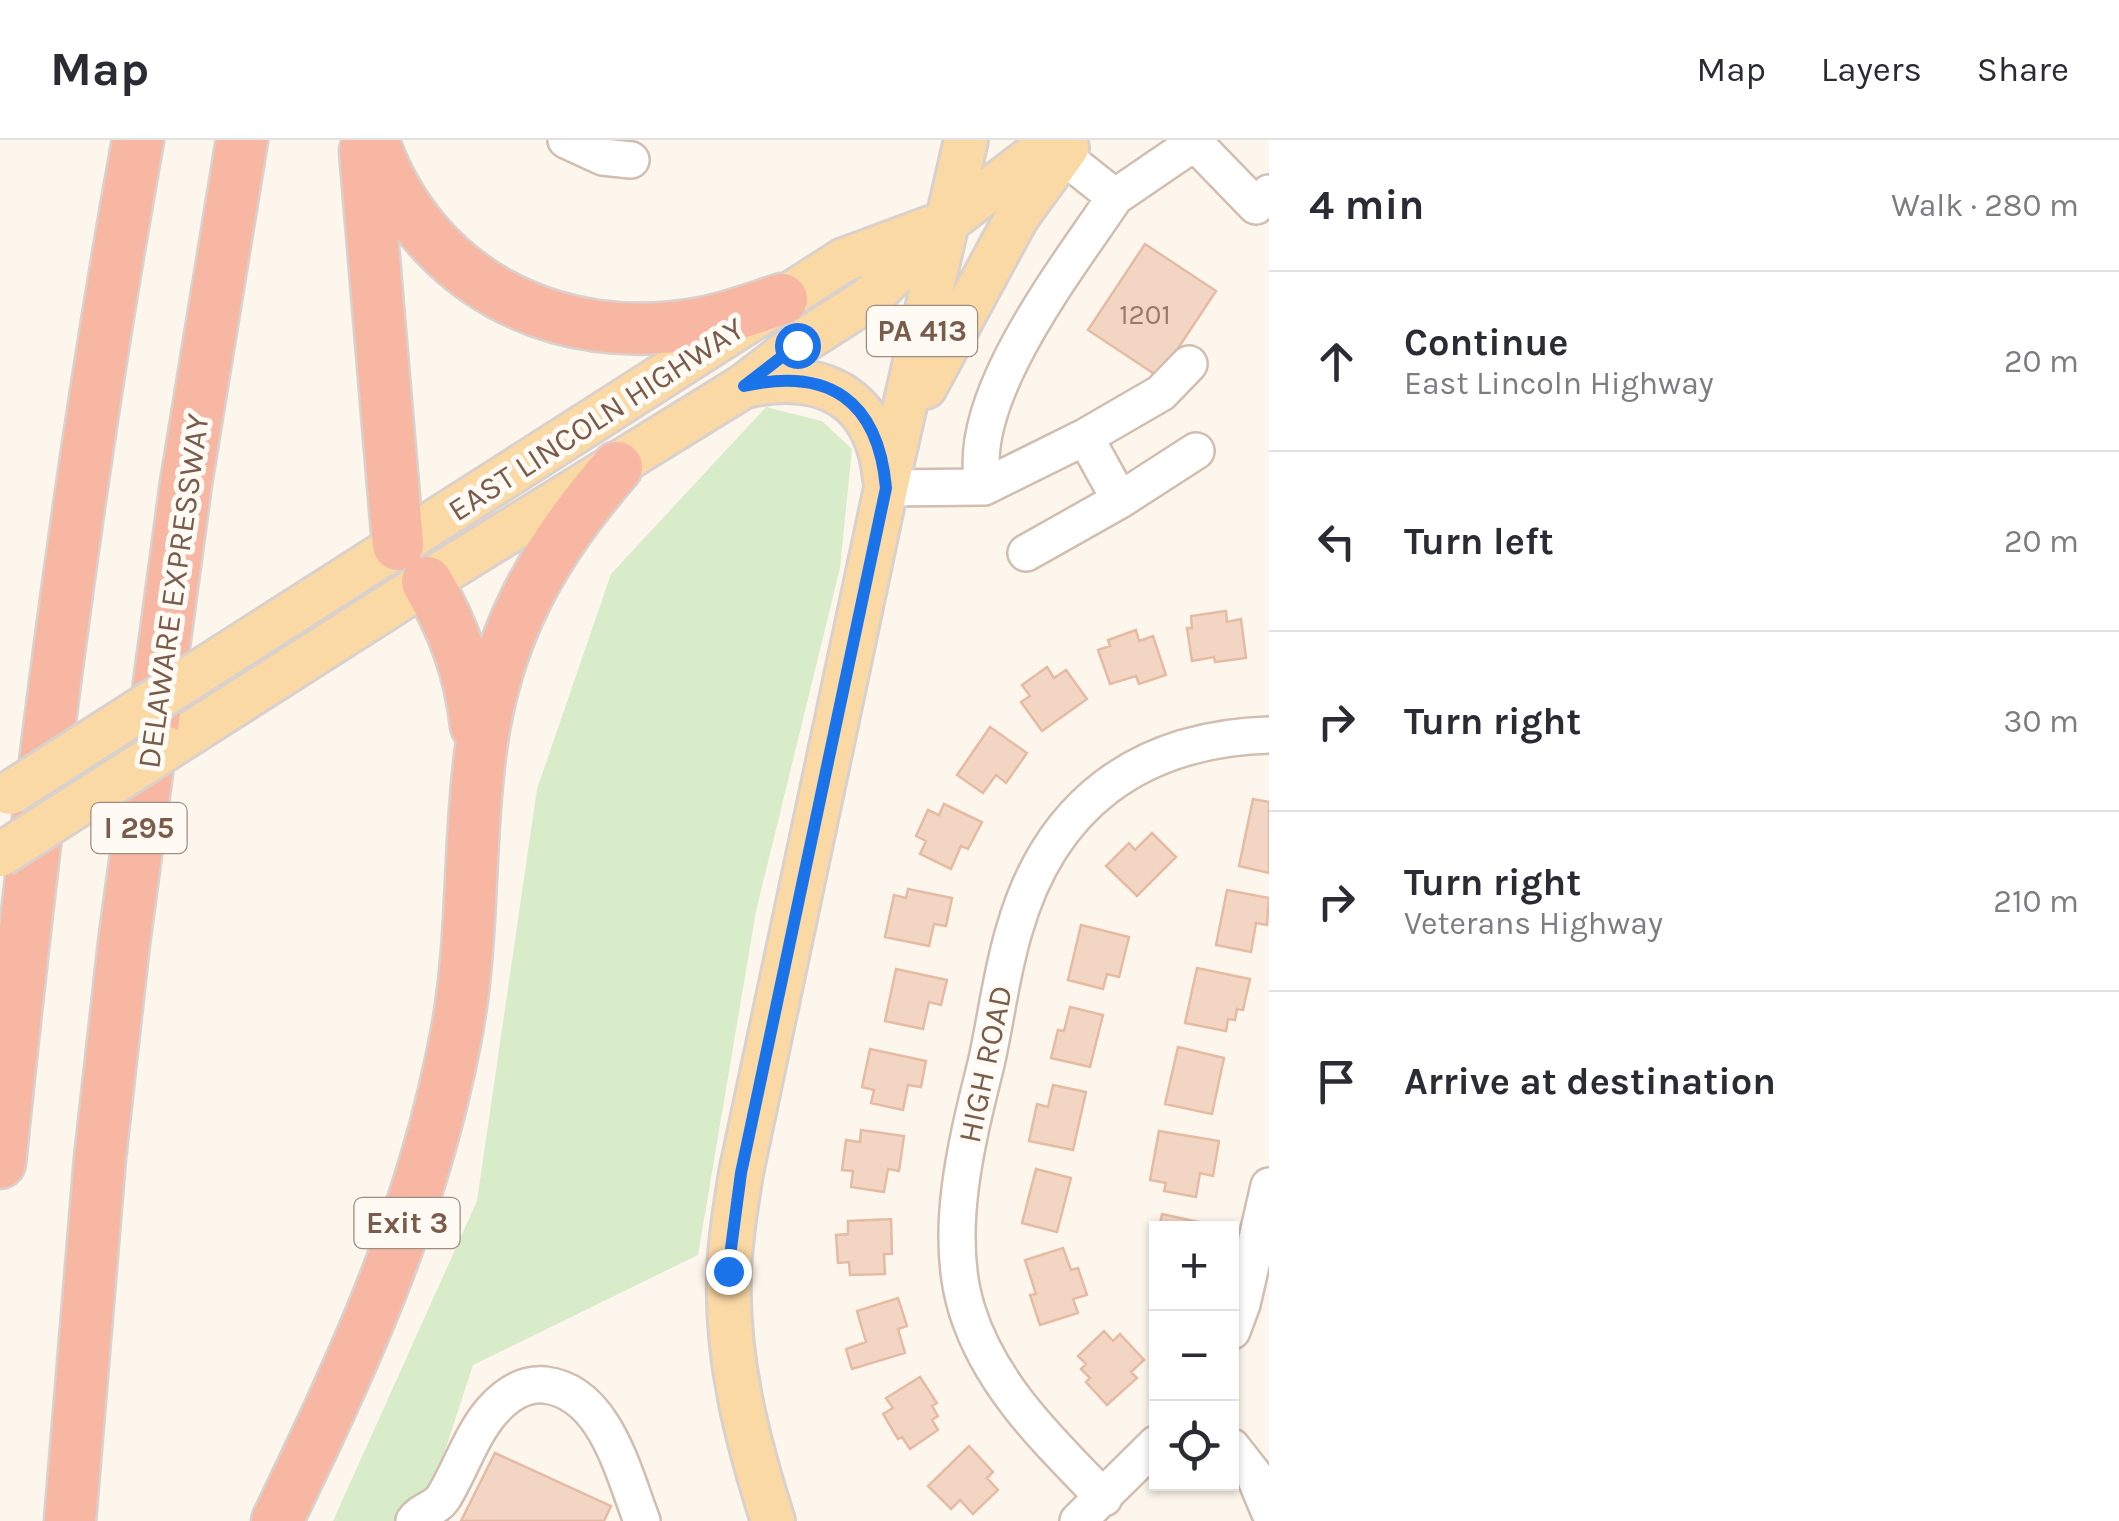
<!DOCTYPE html>
<meta charset="utf-8">
<style>
body{margin:0;font-family:Karla,sans-serif;background:#f2f2f3;color:#2b2b33}
.controls{position:absolute;right:30px;bottom:30px;display:grid;overflow:hidden;border-radius:0px;box-shadow:0 2px 8px #0004}
.controls button{width:90px;height:90px;display:grid;place-items:center;padding:0;border:0;border-bottom:2px solid #e1e1e2;background:#fff;color:#2b2b33;font:50px sans-serif}
.stop{position:absolute;width:30px;height:30px;margin:-22px;border:8px solid #1a73e8;border-radius:50%;background:#fff}
.stop.end{background:#1a73e8;border-color:#fff;box-shadow:0 2px 10px #0008}
.list{margin:0;padding:0;list-style:none}
h2{display:flex;justify-content:space-between;align-items:center;height:130px;margin:0;padding:0 40px;font-size:42px}
h2 small{font-size:32px;font-weight:400;color:#7c7c81}
.list li{display:grid;grid-template-columns:65px 1fr auto;gap:30px;align-items:center;box-sizing:border-box;height:180px;padding:0 40px;border-top:2px solid #e1e1e2}
.list b{display:block;font-size:38px;white-space:nowrap}
.list p{margin:0;font-size:32px;white-space:nowrap;color:#7c7c81}
.list em{font-size:32px;font-style:normal;color:#7c7c81}
.icon{flex:none;width:55px;height:55px;fill:none;stroke:currentColor;stroke-width:2;stroke-linecap:round;stroke-linejoin:round}
.map{position:relative;flex:none;width:1269px;height:1381px;overflow:hidden}
header{display:flex;align-items:center;gap:60px;box-sizing:border-box;height:140px;padding:0 50px;background:#fff;border-bottom:2px solid #e1e1e2}
header strong{font-size:48px}
nav{display:flex;gap:55px;margin-inline-start:auto;font-size:35px}
main{display:flex}
aside{flex:1;background:#fff}
.map>svg:first-child{display:block}
</style>
<header>
<strong>Map</strong>
<nav><a>Map</a><a>Layers</a><a>Share</a></nav>
</header>
<main>
<div class="map">
<svg width="1269" height="1381" viewBox="0 0 1269 1381">
<rect width="100%" height="100%" fill="#fdf6ec"/>
<!-- green -->
<path fill="#d8ecc9" d="M766,267L822,281L852,309L840,428L756,771L698,1115L473,1225L422,1381H333L477,1061L537,649L611,434Z"/>
<!-- building -->
<path fill="#f3d5c3" stroke="#e6bba3" stroke-width="2.5" d="M1145,104L1216,151L1159,237L1088,190Z
M1226,471L1227,482L1241,479L1246,518L1215,522L1214,517L1192,521L1187,488H1192L1191,476Z
M1136,490L1139,501L1153,496L1166,535L1139,544L1136,536L1110,544L1098,510L1110,506L1108,500Z
M1047,527L1054,538L1066,530L1087,559L1042,591L1021,562L1030,556L1022,545Z
M990,587L1027,613L1006,643L996,635L983,653L957,635Z
M1253,659L1269,662V733L1239,726Z
M944,664L982,682L968,709L961,706L951,729L920,714L926,701L916,696L928,670L939,675Z
M1152,693L1176,717L1137,756L1106,726L1129,703L1135,710Z
M908,749L952,758L946,786L934,784L929,806L885,797L894,755L906,758Z
M1227,750L1269,758L1267,785L1256,783L1251,812L1216,805Z
M1081,785L1129,797L1119,837L1107,834L1103,849L1068,840Z
M1197,828L1250,839L1243,870L1237,869L1235,880L1228,879L1226,891L1185,883Z
M896,829L947,840L941,865L929,862L923,889L885,881Z
M1070,867L1103,875L1090,927L1051,918L1058,890L1064,891Z
M1178,907L1224,918L1212,974L1165,964Z
M870,909L926,921L921,947L908,945L903,970L871,963L874,950L862,947Z
M1053,945L1086,952L1073,1010L1029,1001L1037,964L1048,967Z
M861,990L904,996L899,1031L888,1029L884,1052L851,1047L853,1031L842,1030L846,1000L860,1002Z
M1159,991L1219,1001L1213,1036L1200,1033L1196,1057L1164,1051L1166,1043L1150,1040Z
M1036,1029L1071,1038L1057,1092L1022,1083Z
M1162,1074L1203,1083L1202,1088H1159Z
M891,1079L892,1114H884L885,1134L850,1135L849,1122L838,1123L836,1095L848,1094V1081Z
M1063,1108L1071,1130L1078,1128L1087,1155L1073,1159L1078,1173L1040,1185L1030,1155L1036,1154L1025,1120Z
M898,1158L907,1186L898,1189L905,1213L852,1229L846,1209L866,1202L857,1171Z
M1104,1191L1113,1201L1120,1194L1144,1220L1131,1232L1137,1238L1107,1265L1086,1242L1090,1238L1081,1229L1086,1224L1078,1216Z
M920,1237L937,1263L932,1266L938,1276L932,1280L938,1290L910,1309L902,1297L898,1299L883,1274L893,1268L886,1258Z
M969,1306L993,1332L987,1338L998,1350L973,1374L960,1360L951,1369L928,1346Z
M495,1313L611,1366L604,1381H461Z"/>
<g fill="none" stroke-linecap="round" stroke-linejoin="round">
<defs>
<path id="minor" d="M566,0L603,17L631,20
M1192,0L1256,66L1269,53
M1062,15L1115,57L1194,3
M1085,297L1161,253L1189,224
M984,347L1085,297L1120,360L1196,311
M886,348L984,347C962,261 1069,126 1115,57
M1026,413L1120,360
M1232,1191L1242,1164L1269,1046
M1232,1307L1254,1335L1269,1371
M1104,1358C1050,1302 991,1247 967,1170C943,1093 967,1000 986,924C996,880 1001,834 1014,791C1050,664 1139,599 1269,595
M414,1381C421,1370 436,1369 443,1358C460,1331 471,1295 492,1271C506,1255 523,1243 545,1245C605,1252 623,1332 642,1381
M1078,1381L1156,1304"/>
<path id="major" d="M745,246C821,229 877,255 885,339
M925,247L1017,77L1067,8
M240,506L844,120L933,87
M167,608L427,442L744,246L797,205L869,159L947,82L1055,0
M773,1381C747,1300 726,1218 729,1132C730,1099 736,1066 741,1033L886,348L966,0"/>
<path id="highway" d="M373,0C422,141 556,210 701,183C729,178 755,168 782,159
M365,11L398,405
M427,442C454,488 470,533 476,586
M0,1023C35,681 77,338 138,0
M70,1381L100,1018L124,803L186,343L242,0
M277,1381C354,1222 421,1077 455,901C474,806 468,711 480,616C494,499 541,414 617,327"/>
</defs>
<!-- minor casing -->
<use href="#minor" stroke="#d1beb0" stroke-width="40"/>
<!-- major casing -->
<use href="#major" stroke="#dad1cd" stroke-width="48"/>
<!-- highway casing -->
<use href="#highway" stroke="#dad1cd" stroke-width="55"/>
<!-- minor -->
<use href="#minor" stroke="#fff" stroke-width="35"/>
<!-- major -->
<use href="#major" stroke="#fbd9a5" stroke-width="42"/>
<!-- highway -->
<use href="#highway" stroke="#f7b7a3" stroke-width="50"/>
<defs>
<path id="major-bridge" d="M10,653L240,506
M0,715L167,608"/>
</defs>
<!-- major-bridge casing -->
<use href="#major-bridge" stroke="#dad1cd" stroke-width="48" stroke-linecap="butt"/>
<!-- major-bridge -->
<use href="#major-bridge" stroke="#fbd9a5" stroke-width="42"/>
</g>
<g fill="none" stroke-linecap="round" stroke-linejoin="round">
<!-- route -->
<path stroke="#1a73e8" stroke-width="12" d="M728,1131L741,1033L886,348C878,260 829,227 744,246L797,205"/>
</g>
<g text-anchor="middle" stroke-width="10" stroke-linejoin="round" paint-order="stroke">
<!-- number labels -->
<g font-size="28" fill="#987a6a">
<text x="1145" y="184">1201</text>
</g>
<!-- shield labels -->
<g fill="#fffaf3" stroke="#a28b7f" stroke-width="2.5">
<rect x="867" y="166" width="110" height="50" rx="8"/>
<rect x="91.5" y="663" width="95" height="50" rx="8"/>
<rect x="354.5" y="1058" width="105" height="50" rx="8"/>
</g>
<g font-size="30" font-weight="bold" fill="#7a5c4d">
<text x="922" y="201">PA 413</text>
<text x="139" y="698">I 295</text>
<text x="407" y="1093">Exit 3</text>
</g>
<!-- street labels -->
<g font-size="32" fill="#7a5c4d" stroke="#fffaf3">
<text transform="translate(596 279) rotate(-33)" y="11">EAST LINCOLN HIGHWAY</text>
<text transform="translate(173 451) rotate(-82)" y="11">DELAWARE EXPRESSWAY</text>
<text transform="translate(985 924) rotate(-78)" y="11">HIGH ROAD</text>
</g>
</g>
</svg>
<div class="controls">
<button>+</button>
<button>−</button>
<button><svg class="icon" aria-label="locate" viewBox="0 0 24 24"><circle cx="12" cy="12" r="6"/><path d="M12 2v4M12 18v4M2 12h4M18 12h4"/></svg></button>
</div>
<div class="stop" style="left:797px;top:205px"></div>
<div class="stop end" style="left:728px;top:1131px"></div>
</div>
<aside>
<h2>4 min<small>Walk · 280 m</small></h2>
<ul class="list">
<li><svg class="icon" aria-label="ahead" viewBox="0 0 24 24"><path d="M12 20V5M6 11l6-6 6 6"/></svg><div><b>Continue</b><p>East Lincoln Highway</p></div><em>20 m</em></li>
<li><svg class="icon" aria-label="left" viewBox="0 0 24 24"><path d="M17 20v-9H6M10 6l-5 5 5 5"/></svg><div><b>Turn left</b></div><em>20 m</em></li>
<li><svg class="icon" aria-label="right" viewBox="0 0 24 24"><path d="M7 20v-9h11M14 6l5 5-5 5"/></svg><div><b>Turn right</b></div><em>30 m</em></li>
<li><svg class="icon" aria-label="right" viewBox="0 0 24 24"><path d="M7 20v-9h11M14 6l5 5-5 5"/></svg><div><b>Turn right</b><p>Veterans Highway</p></div><em>210 m</em></li>
<li><svg class="icon" aria-label="arrive" viewBox="0 0 24 24"><path d="M6 21V4h12l-3 4 3 4H6"/></svg><div><b>Arrive at destination</b></div></li>
</ul>
</aside>
</main>
